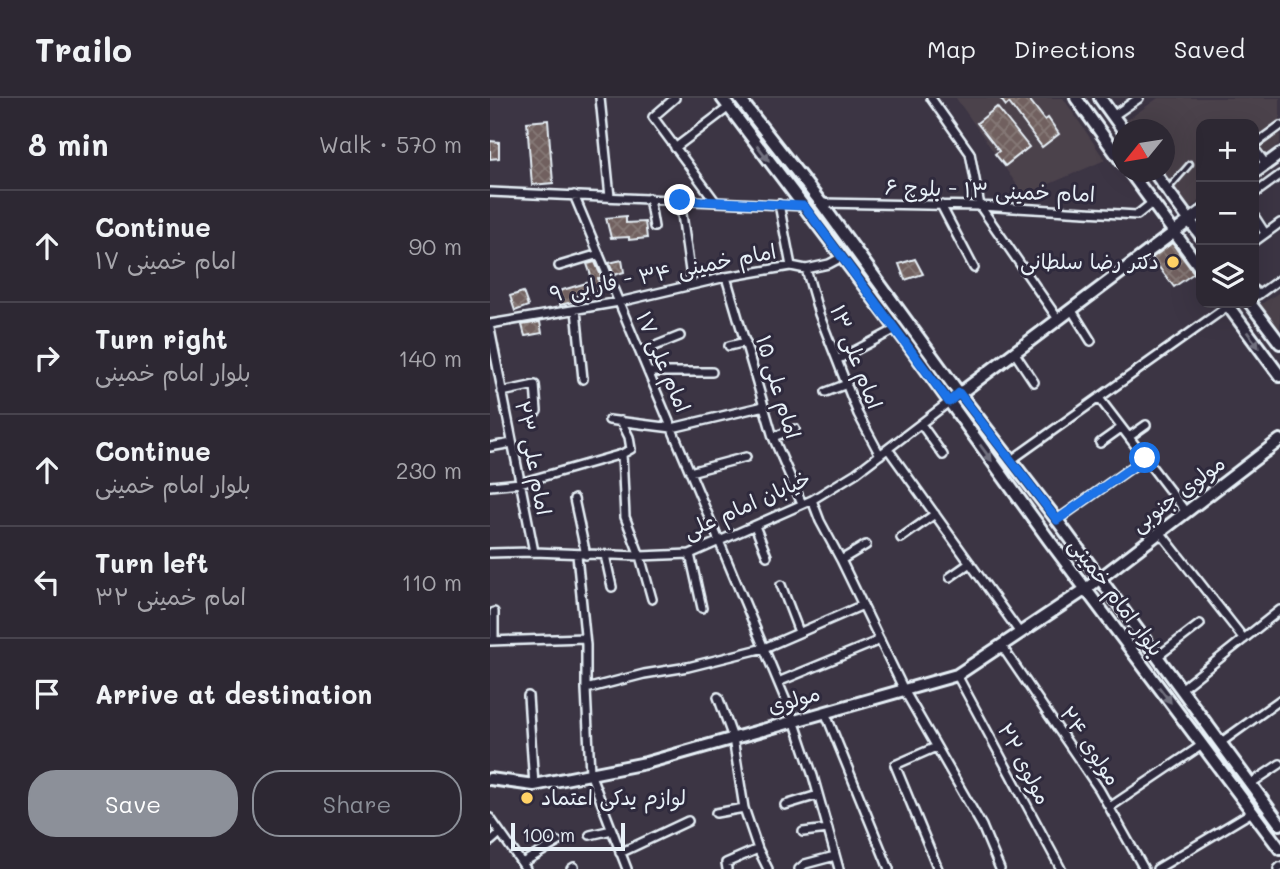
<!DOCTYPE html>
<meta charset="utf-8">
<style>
body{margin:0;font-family:Mali,"Playpen Sans Arabic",sans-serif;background:#39343f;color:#f1f3f6}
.controls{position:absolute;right:21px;top:21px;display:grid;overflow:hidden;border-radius:14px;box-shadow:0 7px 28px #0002}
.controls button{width:63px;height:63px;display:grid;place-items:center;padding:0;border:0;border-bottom:2px solid #48444e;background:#2d2833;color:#f1f3f6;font:35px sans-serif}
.compass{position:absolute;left:622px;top:21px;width:63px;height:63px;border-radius:50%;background:#2d2833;box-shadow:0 7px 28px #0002;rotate:240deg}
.scale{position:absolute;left:21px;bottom:18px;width:114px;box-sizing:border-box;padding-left:7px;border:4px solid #e8f1f8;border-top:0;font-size:19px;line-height:24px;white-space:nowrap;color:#e8f1f8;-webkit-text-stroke:5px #2f2a3d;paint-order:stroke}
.stop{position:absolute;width:21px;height:21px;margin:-16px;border:5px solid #1a73e8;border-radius:50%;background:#fff}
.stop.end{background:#1a73e8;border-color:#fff;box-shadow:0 2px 7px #0008}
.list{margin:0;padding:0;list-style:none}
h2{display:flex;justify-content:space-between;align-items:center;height:91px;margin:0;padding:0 28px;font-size:30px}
h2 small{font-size:23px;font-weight:400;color:#a7a6ac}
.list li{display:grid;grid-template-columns:46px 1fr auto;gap:21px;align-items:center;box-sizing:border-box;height:112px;padding:0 28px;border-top:2px solid #48444e}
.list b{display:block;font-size:26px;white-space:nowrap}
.list p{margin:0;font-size:23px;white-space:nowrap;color:#a7a6ac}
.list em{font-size:23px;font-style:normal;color:#a7a6ac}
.actions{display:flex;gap:14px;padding:21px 28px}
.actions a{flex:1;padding:16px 0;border:2px solid #8c9099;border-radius:28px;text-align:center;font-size:24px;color:#8c9099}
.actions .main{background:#8c9099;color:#fff}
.icon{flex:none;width:38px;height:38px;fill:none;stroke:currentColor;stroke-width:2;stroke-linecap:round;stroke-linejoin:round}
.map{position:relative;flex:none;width:790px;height:771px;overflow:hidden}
header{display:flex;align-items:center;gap:42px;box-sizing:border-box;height:98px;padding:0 35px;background:#2d2833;border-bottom:2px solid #48444e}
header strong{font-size:33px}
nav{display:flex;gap:38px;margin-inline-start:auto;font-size:24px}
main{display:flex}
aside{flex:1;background:#2d2833}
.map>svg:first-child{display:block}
</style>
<header>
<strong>Trailo</strong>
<nav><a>Map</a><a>Directions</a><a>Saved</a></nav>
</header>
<main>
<aside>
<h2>8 min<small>Walk · 570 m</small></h2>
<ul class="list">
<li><svg class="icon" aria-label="ahead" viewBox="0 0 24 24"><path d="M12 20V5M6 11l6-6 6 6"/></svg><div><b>Continue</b><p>امام خمینی ۱۷</p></div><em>90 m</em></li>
<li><svg class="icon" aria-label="right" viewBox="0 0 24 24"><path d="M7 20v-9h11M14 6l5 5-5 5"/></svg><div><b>Turn right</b><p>بلوار امام خمینی</p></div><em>140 m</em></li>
<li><svg class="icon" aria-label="ahead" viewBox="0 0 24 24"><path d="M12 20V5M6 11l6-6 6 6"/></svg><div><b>Continue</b><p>بلوار امام خمینی</p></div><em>230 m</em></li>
<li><svg class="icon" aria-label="left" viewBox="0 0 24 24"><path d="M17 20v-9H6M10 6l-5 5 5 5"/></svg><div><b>Turn left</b><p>امام خمینی ۳۲</p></div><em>110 m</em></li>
<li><svg class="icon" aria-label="arrive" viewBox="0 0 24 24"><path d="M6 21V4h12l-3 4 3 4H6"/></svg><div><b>Arrive at destination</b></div></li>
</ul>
<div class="actions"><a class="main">Save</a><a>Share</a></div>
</aside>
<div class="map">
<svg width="790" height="771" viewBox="0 0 790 771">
<defs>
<pattern id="building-cross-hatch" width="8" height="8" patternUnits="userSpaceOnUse" patternTransform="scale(1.75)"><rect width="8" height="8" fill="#71615e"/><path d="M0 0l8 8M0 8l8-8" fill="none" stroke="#857876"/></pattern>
</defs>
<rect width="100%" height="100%" fill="#3c3544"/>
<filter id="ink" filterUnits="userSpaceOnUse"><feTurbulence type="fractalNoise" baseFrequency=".0143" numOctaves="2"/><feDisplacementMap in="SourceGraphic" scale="14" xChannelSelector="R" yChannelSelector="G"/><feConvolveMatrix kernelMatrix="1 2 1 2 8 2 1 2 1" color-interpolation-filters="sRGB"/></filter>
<g filter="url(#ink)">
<!-- built -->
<path fill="#4c424c" d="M466,0H573L615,62L534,97Z
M668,0H790V45L764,65V26H711V102L700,110L673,74H674V32L642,31L636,23Z
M790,194V235L768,208Z"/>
<!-- building -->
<path fill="url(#building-cross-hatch)" stroke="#e8f1f8" stroke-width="2" d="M510,0H538L555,22L558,20L569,36L552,49L519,5L516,8Z
M507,9L539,49L515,68L505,56L509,53L487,25Z
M58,22L63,85L42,87L37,24Z
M0,43L9,44V60L0,61Z
M136,118V125L155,124L157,140L139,142V139L121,140L116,120Z
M682,145L704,175L684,189L662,160Z
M425,161L433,176L415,182L409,166Z
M132,162L134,174L124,177L119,165Z
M105,164L112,180H108L110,193L85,198L87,203L70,207L66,194L103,183L97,166Z
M33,194L38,208L25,213L20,198Z
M50,224L52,235L35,238L32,227Z"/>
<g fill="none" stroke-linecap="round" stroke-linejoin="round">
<defs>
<path id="lane" d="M679,90L700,66"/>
<path id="street" d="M110,0L120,99
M185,0L163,19L225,103
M441,0L480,55L490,108L568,221
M623,18L649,0
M764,47L790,28
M185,50L239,9
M764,50L776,66
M0,94L314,108
M764,96L790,77
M84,97L304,622L323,678L349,771
M159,100L164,129
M190,102L202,187
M331,105L490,108L647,117L662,105
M289,106L301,168
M451,107L484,170
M764,118L775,135
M764,144L790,125
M69,168L109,156
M316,171L329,216L368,316L390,357
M236,179L283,339L312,406
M764,192L768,197L790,181
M581,211L601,243
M86,212L93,281
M0,226L129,204L236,179L301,168L316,171L339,166L352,159
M0,231L44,454
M239,248L256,244
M150,254L190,238
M524,254L544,284
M347,262L406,231
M158,274H222
M12,294L45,287L47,313
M336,294L357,286
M609,300L696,414
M119,322L182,330L274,308
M431,326L453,357
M283,339L305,331
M639,339L656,327
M610,345L631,330
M0,349L22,345
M398,351L530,535
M132,356L135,419L150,458L162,501
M520,363L738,208
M200,374L256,359
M0,388L30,385L132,356L141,351L139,339L131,323
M84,401L96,457
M322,402L330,423L351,462L414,592L492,728L510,771
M567,422L655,360
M265,428L277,458
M670,434L754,541
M411,440L445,416
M0,455L44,454L150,458L200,456L322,402L366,375L459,304
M200,456L212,510
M87,457L96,547V591L100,675L137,771
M115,457L122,489
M351,462L376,447
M460,479L480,465
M291,487L309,534
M4,514V543
M0,543L95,540
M511,547L609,691L654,771
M667,559L710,526
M467,577L571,771
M288,584L390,542
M96,591L154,576L198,569L274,550L373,507
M691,591L790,512
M38,598L44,687
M228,599L243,640L254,710L268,751L278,771
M335,614L399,771
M730,645L790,602
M446,649L405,667L448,771
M760,686L790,666
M295,707L328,697
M620,709L712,647
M226,715L254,710
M0,720L36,771
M313,734L338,731
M100,737L122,732
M1,743L10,735
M130,755L198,723
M32,765L68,744
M81,771L84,769
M237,771L236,765L268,751
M309,771L315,766L345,758
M667,771L762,714
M788,771L790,769"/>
<path id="secondary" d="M232,0L417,245L559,442L790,751
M249,0L331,105L469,295L567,422L790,726
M586,0L632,64
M610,0L633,32
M640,74L711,171
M664,74L711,138
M764,75L790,56
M736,205L790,278
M760,205L790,245
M465,299L711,114
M0,681L44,687L156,665L467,577L596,491L790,342"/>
</defs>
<!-- lane casing -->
<use href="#lane" stroke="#e8f1f8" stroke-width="9"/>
<!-- street casing -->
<use href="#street" stroke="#e8f1f8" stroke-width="12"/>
<!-- secondary casing -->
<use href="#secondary" stroke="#e8f1f8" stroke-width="16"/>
<!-- lane -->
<use href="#lane" stroke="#2f2a3d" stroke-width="3.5"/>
<!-- street -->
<use href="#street" stroke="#2f2a3d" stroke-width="7"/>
<!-- secondary -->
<use href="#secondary" stroke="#2f2a3d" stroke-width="10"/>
</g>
<!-- one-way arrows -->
<defs><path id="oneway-solid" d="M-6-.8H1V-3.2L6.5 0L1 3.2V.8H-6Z" transform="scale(1.75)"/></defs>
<g fill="#70707e">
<use href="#oneway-solid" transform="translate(273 55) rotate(53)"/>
<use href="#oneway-solid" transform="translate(763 242) rotate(54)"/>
<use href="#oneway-solid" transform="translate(496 355) rotate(54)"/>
<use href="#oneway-solid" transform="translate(675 597) rotate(53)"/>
</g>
</g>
<g fill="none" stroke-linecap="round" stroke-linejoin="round" filter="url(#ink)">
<!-- route -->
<path stroke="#1a73e8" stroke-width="9" d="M190,102L314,108L459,304L469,295L567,422L655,360"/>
</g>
<!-- markers -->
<g fill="#ffd166" stroke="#2f2a3d" stroke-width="2.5">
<circle cx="683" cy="164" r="7"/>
<circle cx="37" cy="700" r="7"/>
</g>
<g text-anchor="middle" stroke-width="6" stroke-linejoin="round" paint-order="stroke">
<!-- street labels -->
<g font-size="21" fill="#e8f1f8" stroke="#2f2a3d">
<text transform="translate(500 93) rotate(2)" y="7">امام خمینی ۱۳ - بلوچ ۶</text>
<text transform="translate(173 175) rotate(-11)" y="7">امام خمینی ۳۴ - فارابی ۹</text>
<text transform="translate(366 259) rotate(69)" y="7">امام علی ۱۳</text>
<text transform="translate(173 264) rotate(67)" y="7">امام علی ۱۷</text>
<text transform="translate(288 289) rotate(73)" y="7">امام علی ۱۵</text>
<text transform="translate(43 360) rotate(79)" y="7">امام علی ۲۳</text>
<text transform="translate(688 396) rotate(-37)" y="7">مولوی جنوبی</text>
<text transform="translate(257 407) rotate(-24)" y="7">خیابان امام علی</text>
<text transform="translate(626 499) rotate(53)" y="7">بلوار امام خمینی</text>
<text transform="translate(304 602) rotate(-16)" y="7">مولوی</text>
<text transform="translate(600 648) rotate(56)" y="7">مولوی ۲۴</text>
<text transform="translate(534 666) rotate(62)" y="7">مولوی ۲۲</text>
</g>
<!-- poi labels -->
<g font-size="21" fill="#e8f1f8" stroke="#2f2a3d" text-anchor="end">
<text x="669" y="171">دکتر رضا سلطانی</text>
<text x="51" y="707" text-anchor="start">لوازم یدکی اعتماد</text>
</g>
</g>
</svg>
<div class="controls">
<button>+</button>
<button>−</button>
<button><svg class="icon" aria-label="layers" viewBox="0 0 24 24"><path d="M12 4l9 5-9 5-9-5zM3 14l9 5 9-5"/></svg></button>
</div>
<svg class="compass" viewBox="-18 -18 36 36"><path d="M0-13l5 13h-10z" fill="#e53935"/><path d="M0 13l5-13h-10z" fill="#a7a6ac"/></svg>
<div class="scale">100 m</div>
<div class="stop" style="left:655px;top:360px"></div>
<div class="stop end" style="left:190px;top:102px"></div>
</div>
</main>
